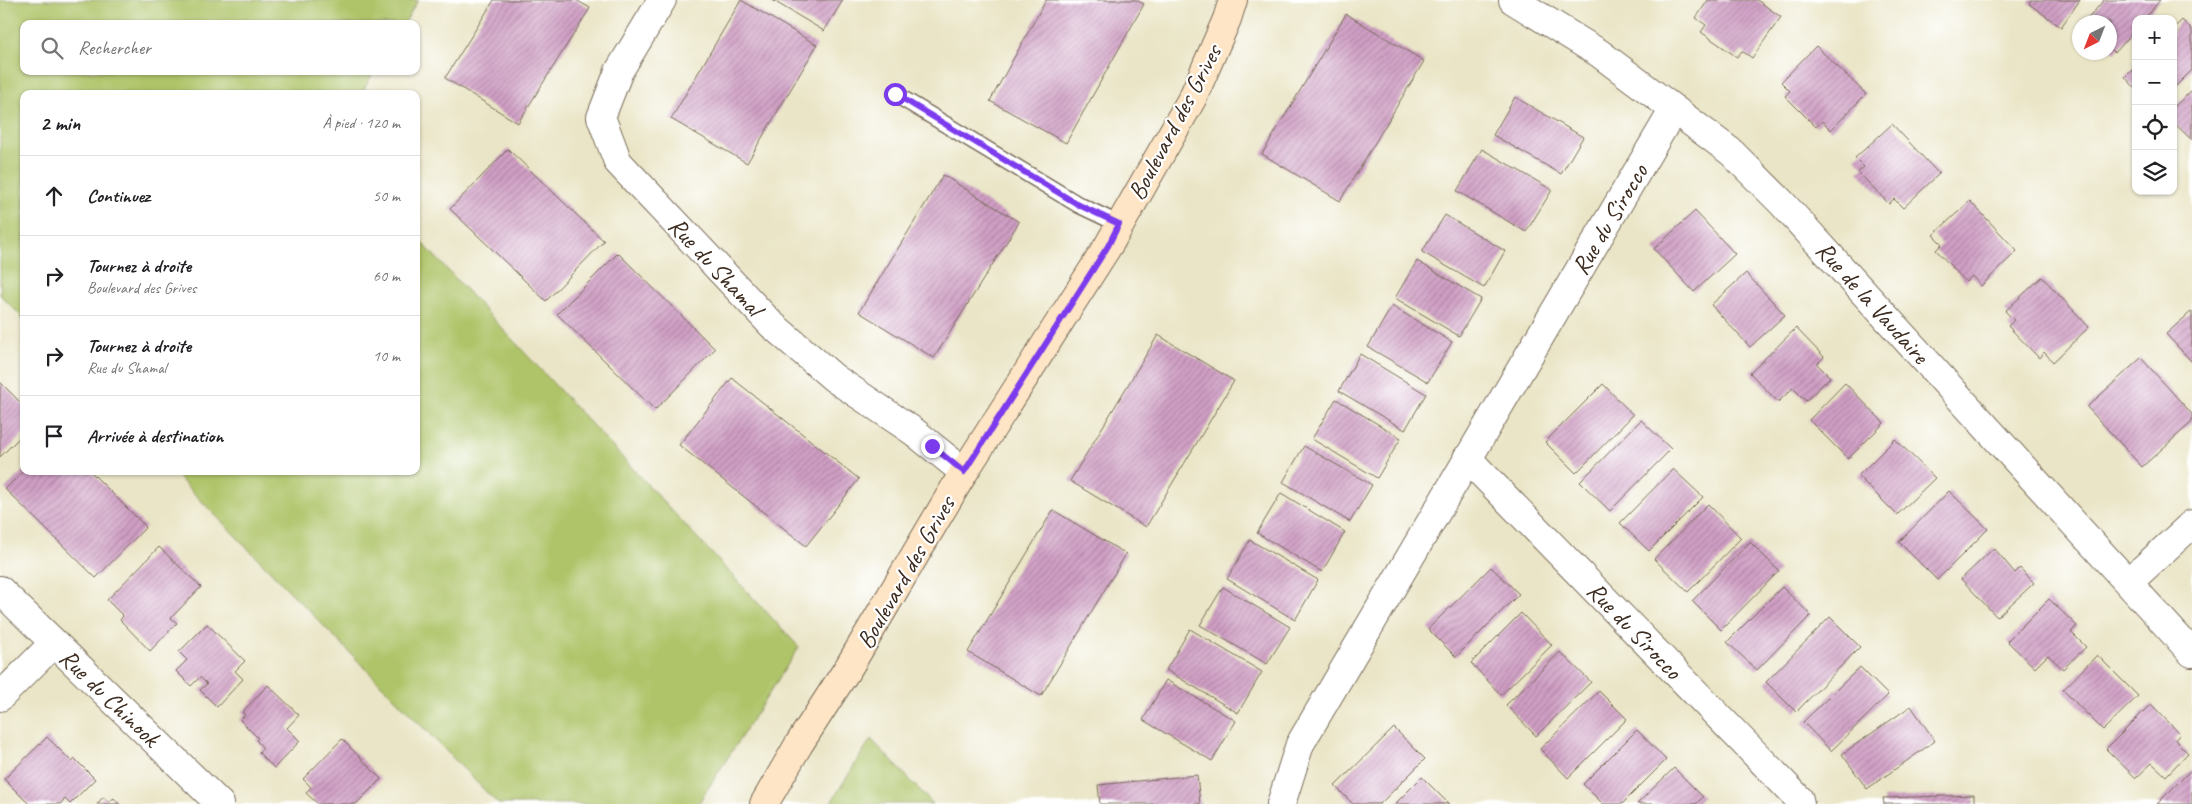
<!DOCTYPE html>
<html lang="fr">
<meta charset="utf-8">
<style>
body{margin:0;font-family:Caveat,sans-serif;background:#f6f6f6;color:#202124}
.controls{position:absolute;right:15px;top:15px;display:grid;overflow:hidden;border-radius:10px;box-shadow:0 1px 4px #0004}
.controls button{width:45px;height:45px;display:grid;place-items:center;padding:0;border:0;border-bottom:1px solid #e0e0e0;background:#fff;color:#202124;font:25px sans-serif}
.compass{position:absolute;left:2072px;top:15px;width:45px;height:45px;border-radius:50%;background:#fff;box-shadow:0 1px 4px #0004;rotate:222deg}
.stop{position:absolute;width:15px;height:15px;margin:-11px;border:4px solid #7c3aed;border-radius:50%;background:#fff}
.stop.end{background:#7c3aed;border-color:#fff;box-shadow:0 1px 5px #0008}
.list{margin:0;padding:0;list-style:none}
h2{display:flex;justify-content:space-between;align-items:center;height:65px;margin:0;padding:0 20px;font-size:21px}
h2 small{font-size:16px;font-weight:400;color:#757577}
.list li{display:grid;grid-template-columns:32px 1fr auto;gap:15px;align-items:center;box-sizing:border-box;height:80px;padding:0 20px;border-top:1px solid #e0e0e0}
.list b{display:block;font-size:19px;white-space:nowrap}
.list p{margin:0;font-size:16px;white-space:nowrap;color:#757577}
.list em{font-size:16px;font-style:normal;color:#757577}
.icon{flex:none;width:28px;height:28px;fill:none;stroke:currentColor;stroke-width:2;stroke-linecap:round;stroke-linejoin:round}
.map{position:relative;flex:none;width:2192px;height:804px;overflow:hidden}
.search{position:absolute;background:#fff;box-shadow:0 1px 4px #0004;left:20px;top:20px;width:400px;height:55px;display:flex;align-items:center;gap:12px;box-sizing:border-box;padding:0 18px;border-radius:10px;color:#757577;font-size:19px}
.panel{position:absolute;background:#fff;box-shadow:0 1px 4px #0004;left:20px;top:90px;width:400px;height:385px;border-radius:10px}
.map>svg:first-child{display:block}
</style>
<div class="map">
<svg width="2192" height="804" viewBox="0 0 2192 804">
<defs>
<pattern id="building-hatch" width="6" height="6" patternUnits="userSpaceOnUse" patternTransform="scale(1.25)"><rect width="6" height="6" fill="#d09fc5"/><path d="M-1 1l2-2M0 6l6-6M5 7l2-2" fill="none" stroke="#aa829f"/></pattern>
</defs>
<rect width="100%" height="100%" fill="#fff"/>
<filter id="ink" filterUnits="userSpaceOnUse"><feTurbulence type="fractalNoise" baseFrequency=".02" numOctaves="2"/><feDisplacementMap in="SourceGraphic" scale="10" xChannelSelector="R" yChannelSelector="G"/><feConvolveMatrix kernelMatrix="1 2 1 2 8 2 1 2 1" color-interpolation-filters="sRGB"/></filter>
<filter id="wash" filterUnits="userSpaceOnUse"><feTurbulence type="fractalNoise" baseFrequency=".0096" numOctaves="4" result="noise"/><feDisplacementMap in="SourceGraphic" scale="20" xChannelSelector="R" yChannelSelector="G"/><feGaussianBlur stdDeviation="1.12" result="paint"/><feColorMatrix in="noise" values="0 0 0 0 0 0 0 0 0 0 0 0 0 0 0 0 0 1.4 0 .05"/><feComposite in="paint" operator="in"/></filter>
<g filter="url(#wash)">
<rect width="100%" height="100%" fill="#eae5c6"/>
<!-- green -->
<path fill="#afc469" stroke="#757744" d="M0,0H418L404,24H24V71H374L361,94H24V319L0,295Z
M416,236L799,647L698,804H498L172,471H416Z
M871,739L933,804H830Z"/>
<g id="blocks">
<!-- building -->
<path fill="url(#building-hatch)" d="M494,0H576L590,8L518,123L445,78Z
M741,0L817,45L747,163L671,119Z
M772,0H843L824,31Z
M1046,0H1136L1144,4L1066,143L990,101Z
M1708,0H1757L1781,17L1752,58L1742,51L1737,57L1701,32L1706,25L1696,18Z
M2031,0H2080L2061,27L2029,4Z
M2104,0H2160L2144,19H2136V29L2115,53L2110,48V22H2085Z
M1346,14L1424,61L1340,201L1262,154Z
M2182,20L2192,30V70L2173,89V29Z
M1816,46L1866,94L1831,130L1822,121L1816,127L1785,96L1790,91L1781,82Z
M2136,66V89L2125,77Z
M2192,90V140L2173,122V108Z
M1515,97L1583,137L1561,174L1493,135Z
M1892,124L1939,174L1903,208L1894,199L1889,204L1858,172L1864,167L1855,158Z
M508,149L604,241L546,301L450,209Z
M1482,149L1552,190L1526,232L1457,191Z
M943,175L1019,222L934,358L859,312Z
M1970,201L2017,251L1981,286L1972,276L1966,282L1936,250L1942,244L1933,235Z
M1695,211L1735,254L1694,292L1654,249Z
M1445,215L1505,251L1484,288L1422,252Z
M618,253L715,349L655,410L557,314Z
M1417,261L1481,299L1459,336L1395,298Z
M1746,273L1785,315L1750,347L1711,305Z
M2042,277L2089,327L2053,362L2044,352L2039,358L2008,326L2014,320L2005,311Z
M1392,306L1452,342L1428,382L1368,347Z
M2192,311V362L2166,334Z
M1796,328L1824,357L1817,364L1830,377L1806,401L1793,388L1778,402L1750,373Z
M1158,335L1234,381L1146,527L1070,481Z
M1360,354L1426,394L1405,430L1339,391Z
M2141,358L2192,414V422L2142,467L2087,407Z
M732,378L859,479L806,546L679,445Z
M0,382L24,406V433L0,457Z
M1845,383L1884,423L1848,459L1809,420Z
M1603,384L1633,415L1576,473L1545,442Z
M1336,399L1401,438L1377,478L1312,439Z
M1641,420L1671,449L1610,511L1580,482Z
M1895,439L1935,478L1897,515L1858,476Z
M1304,446L1372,485L1350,522L1283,482Z
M1673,469L1703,497L1649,551L1620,523Z
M24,470L90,471L146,527L96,578L5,489Z
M1949,491L1988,529L1937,580L1899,542Z
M1281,493L1345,532L1322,572L1257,533Z
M1708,504L1741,538L1688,592L1654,559Z
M1053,510L1126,554L1041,696L968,652Z
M1250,540L1318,580L1295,620L1227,579Z
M1750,542L1779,571L1721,630L1692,601Z
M159,547L201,587L171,618L177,623L150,651L120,620L123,616L107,600Z
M1994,548L2015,573L2020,568L2034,583L1997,617L1961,579Z
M1491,567L1519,594L1456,657L1428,629Z
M1223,587L1290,627L1267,664L1200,625Z
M1782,587L1811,615L1757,670L1727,642Z
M2049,599L2077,626L2071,632L2086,647L2063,669L2048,655L2035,668L2007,641Z
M1521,613L1552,645L1501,695L1471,663Z
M1830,617L1860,647L1796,712L1766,682Z
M207,624L245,661L235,671L243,679L217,707L200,690L207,684L200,677L191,686L176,671L187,660L179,652Z
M1190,629L1262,672L1238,713L1166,670Z
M1560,652L1591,682L1536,736L1506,705Z
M2097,655L2138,696L2103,730L2063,690Z
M1860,667L1888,695L1831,751L1803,722Z
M1166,680L1236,721L1212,761L1143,720Z
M268,685L299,715L287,728L300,741L274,768L259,753L263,748L256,740L258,738L240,720L245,715L242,712Z
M1599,691L1627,719L1568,778L1540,749Z
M2151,704L2180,734L2175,740L2188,753L2166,776L2152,763L2136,778L2106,749Z
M1911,706L1935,741L1867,789L1842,754Z
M1394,728L1425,759L1380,804H1353L1335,786Z
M1637,730L1666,760L1622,804H1603L1583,784Z
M47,737L72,762L75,759L95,779L70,804L65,799L60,804H29L4,779Z
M342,739L381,779L356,804H318L306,793L311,787L303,779Z
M1674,768L1703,797L1696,804H1637Z
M2192,769V804H2157Z
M1197,775L1200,804H1100L1098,785Z
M1422,777L1449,804H1395Z
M1974,795V804H1884L1883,798Z
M103,797L109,802L114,798L119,804H97Z"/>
</g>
</g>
<g filter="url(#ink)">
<use href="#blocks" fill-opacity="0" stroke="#786b59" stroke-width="1"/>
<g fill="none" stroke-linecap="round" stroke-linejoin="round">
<defs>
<path id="lane" d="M895,94L1079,205L1119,224"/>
<path id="street" d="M662,0L619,71L601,117L618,162L771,324L834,378L913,431L964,472
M1513,0L1599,53L1731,152L1782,203L2192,653
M1467,458L1799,799L1800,804
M2129,582L2192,524
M0,590L220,804
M0,697L54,643
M1281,804L1300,744L1674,109"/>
<path id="secondary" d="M764,804L799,744L850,665L964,472L1108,246L1193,97L1227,19L1233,0"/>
</defs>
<!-- lane casing -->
<use href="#lane" stroke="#786b59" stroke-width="18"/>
<!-- street casing -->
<use href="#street" stroke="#786b59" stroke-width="30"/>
<!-- secondary casing -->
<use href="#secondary" stroke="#786b59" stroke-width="30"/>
<!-- lane -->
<use href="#lane" stroke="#fff" stroke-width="15"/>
<!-- street -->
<use href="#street" stroke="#fff" stroke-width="28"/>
<!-- secondary -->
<use href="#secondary" stroke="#fee5c5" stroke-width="28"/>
</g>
</g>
<g fill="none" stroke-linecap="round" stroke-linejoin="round" filter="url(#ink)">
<!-- route -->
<path stroke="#7c3aed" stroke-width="6" d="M895,94L1079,205L1119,224L1108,246L964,472L932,446"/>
</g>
<g text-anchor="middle" stroke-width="4.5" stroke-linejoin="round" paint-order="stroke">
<!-- street labels -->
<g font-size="25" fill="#3b2a1e" stroke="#fff">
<text transform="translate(1174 122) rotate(-62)" y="9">Boulevard des Grives</text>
<text transform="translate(1609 219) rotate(-59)" y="9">Rue du Sirocco</text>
<text transform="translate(716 266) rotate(47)" y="9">Rue du Shamal</text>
<text transform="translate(1873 302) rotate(48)" y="9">Rue de la Vaudaire</text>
<text transform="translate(905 572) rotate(-60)" y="9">Boulevard des Grives</text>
<text transform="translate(1635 630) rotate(46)" y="9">Rue du Sirocco</text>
<text transform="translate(110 697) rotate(44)" y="9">Rue du Chinook</text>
</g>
</g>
</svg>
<div class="controls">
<button>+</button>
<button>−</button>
<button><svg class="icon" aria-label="locate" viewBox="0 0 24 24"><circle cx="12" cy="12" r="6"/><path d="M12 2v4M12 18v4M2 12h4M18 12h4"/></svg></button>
<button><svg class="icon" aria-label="layers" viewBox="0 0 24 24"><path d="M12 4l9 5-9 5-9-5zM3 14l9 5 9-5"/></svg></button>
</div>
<svg class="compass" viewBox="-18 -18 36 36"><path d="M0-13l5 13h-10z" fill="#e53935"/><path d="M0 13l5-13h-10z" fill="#757577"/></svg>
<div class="stop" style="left:895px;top:94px"></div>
<div class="stop end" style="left:932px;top:446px"></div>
<div class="search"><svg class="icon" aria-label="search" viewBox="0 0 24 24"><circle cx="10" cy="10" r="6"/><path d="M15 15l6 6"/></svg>Rechercher</div>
<section class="panel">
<h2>2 min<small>À pied · 120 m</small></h2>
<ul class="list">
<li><svg class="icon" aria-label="ahead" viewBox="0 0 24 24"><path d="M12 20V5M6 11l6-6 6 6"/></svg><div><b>Continuez</b></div><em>50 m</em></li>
<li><svg class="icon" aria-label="right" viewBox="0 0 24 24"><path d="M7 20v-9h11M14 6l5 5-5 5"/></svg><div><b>Tournez à droite</b><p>Boulevard des Grives</p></div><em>60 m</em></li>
<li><svg class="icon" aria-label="right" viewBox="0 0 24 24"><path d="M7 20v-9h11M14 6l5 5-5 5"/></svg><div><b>Tournez à droite</b><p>Rue du Shamal</p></div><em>10 m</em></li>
<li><svg class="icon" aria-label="arrive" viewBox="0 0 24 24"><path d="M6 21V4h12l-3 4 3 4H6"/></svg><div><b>Arrivée à destination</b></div></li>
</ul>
</section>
</div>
